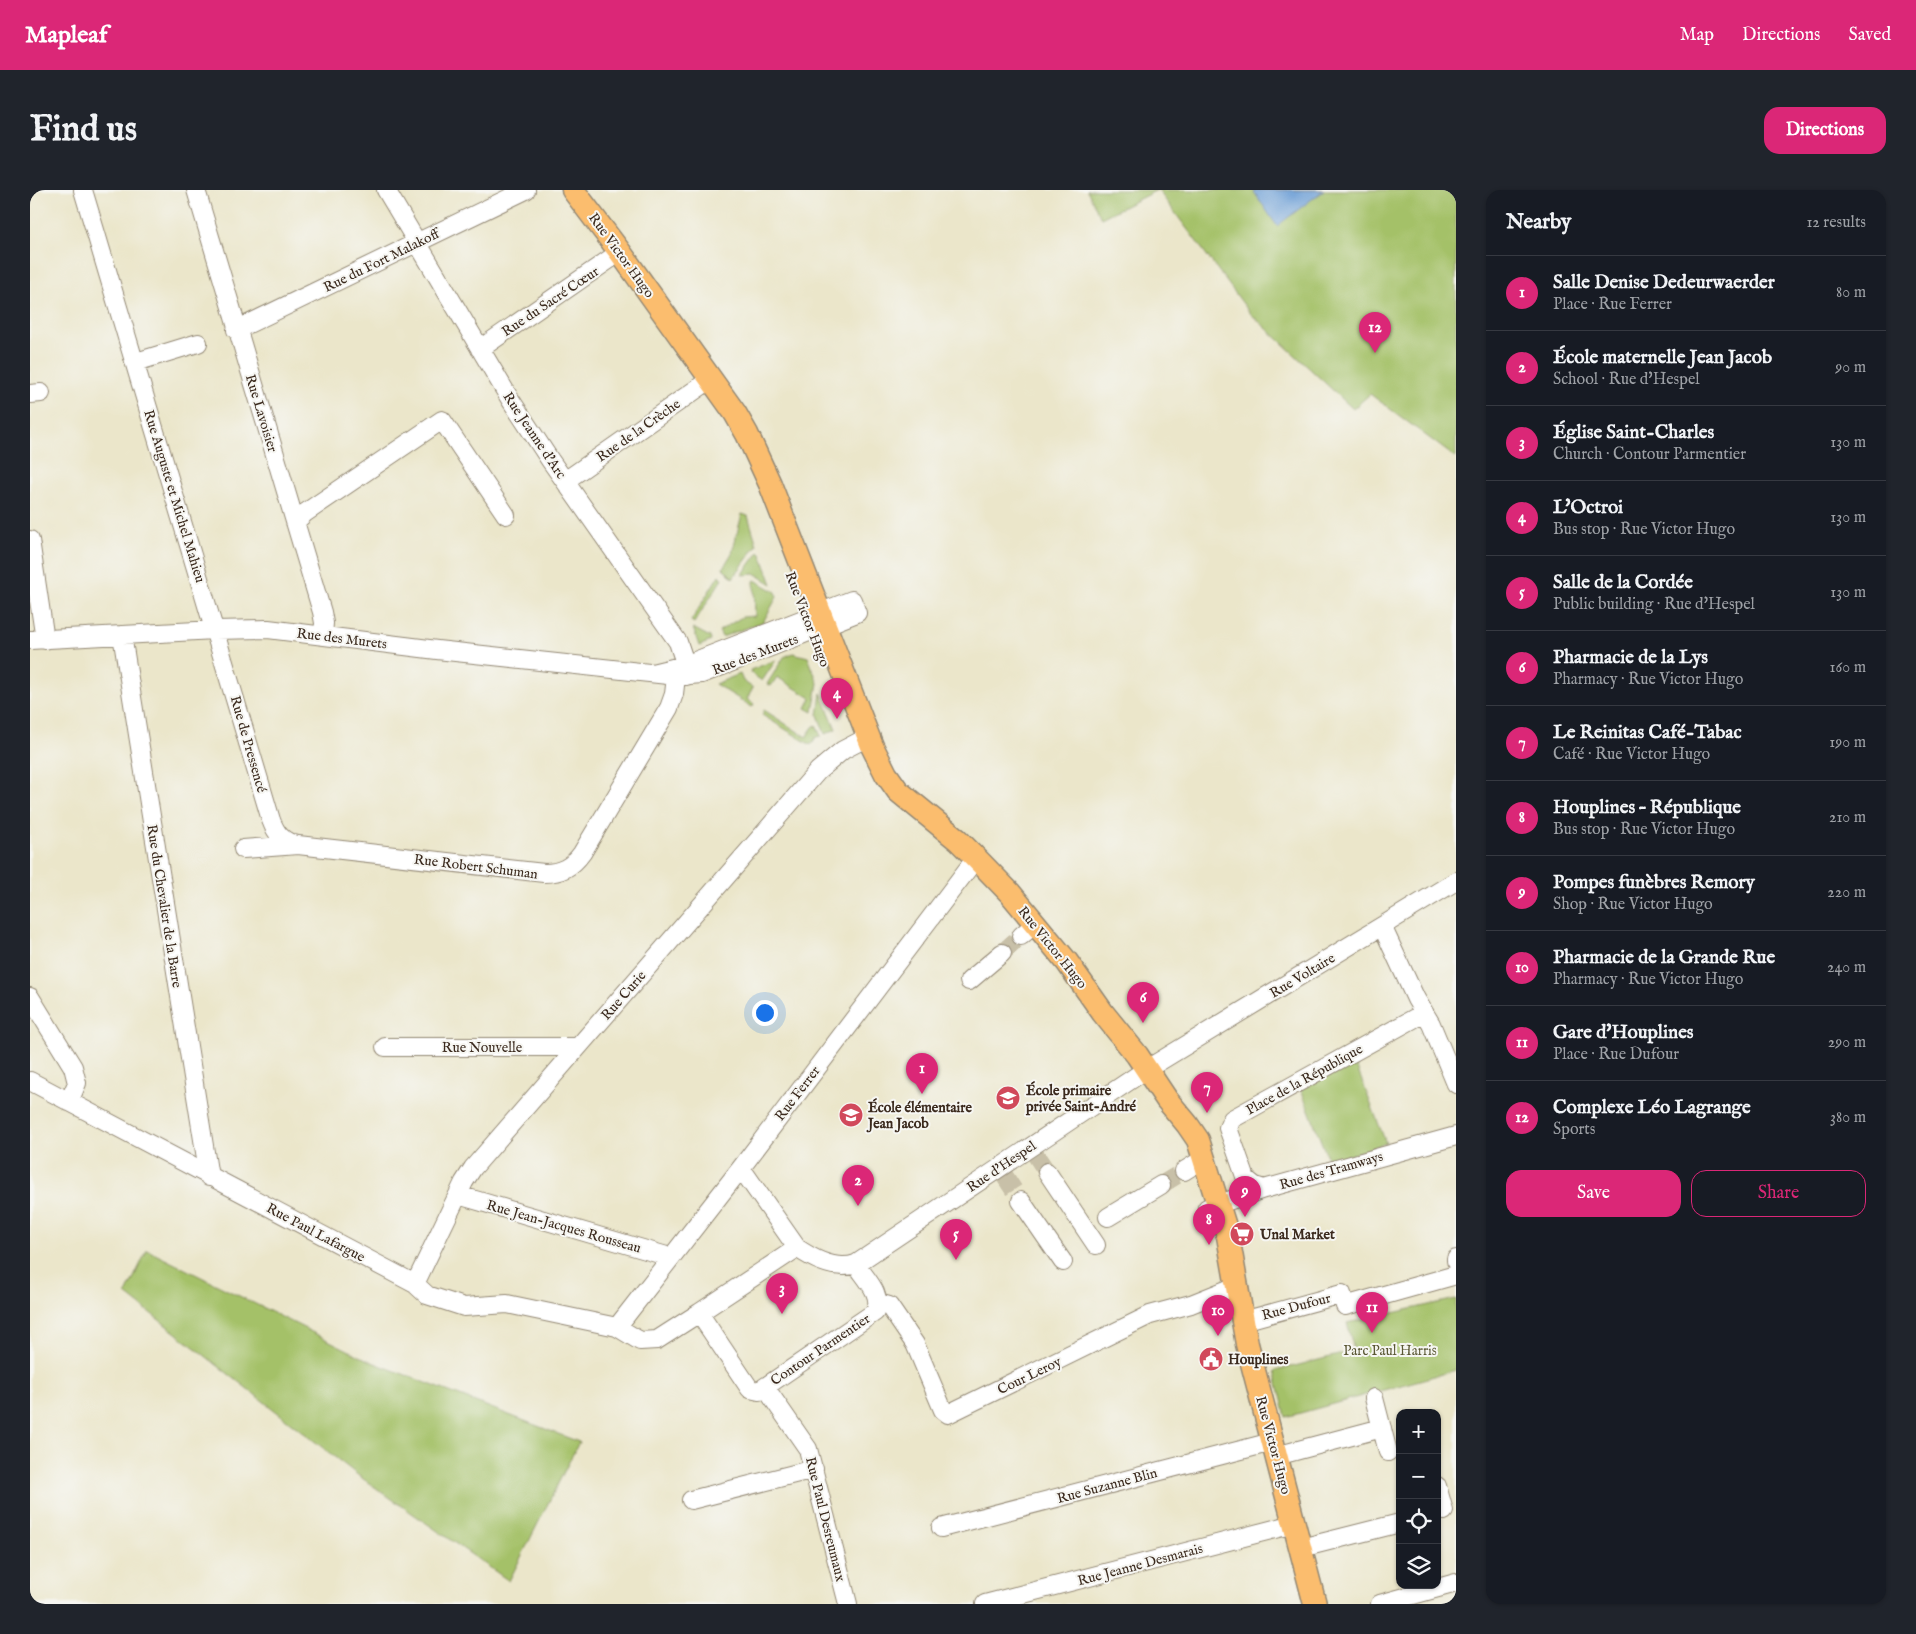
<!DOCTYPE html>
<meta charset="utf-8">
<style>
body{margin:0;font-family:"IM FELL English",serif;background:#20242c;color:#f1f3f6}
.controls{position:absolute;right:15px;bottom:15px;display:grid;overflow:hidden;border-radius:10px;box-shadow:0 1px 4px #0004}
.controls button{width:45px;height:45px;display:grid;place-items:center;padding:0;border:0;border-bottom:1px solid #363941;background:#171b24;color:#f1f3f6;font:25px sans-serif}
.you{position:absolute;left:734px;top:822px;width:18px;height:18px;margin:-12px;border:4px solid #fff;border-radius:50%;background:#1a73e8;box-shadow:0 0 0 8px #1a73e833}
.badge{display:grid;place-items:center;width:32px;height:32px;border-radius:50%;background:#db2777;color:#fff;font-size:16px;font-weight:700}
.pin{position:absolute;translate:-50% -41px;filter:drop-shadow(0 1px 2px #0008)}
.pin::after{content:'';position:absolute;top:26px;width:18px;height:15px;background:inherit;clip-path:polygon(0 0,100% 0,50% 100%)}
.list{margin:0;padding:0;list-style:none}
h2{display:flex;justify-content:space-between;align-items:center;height:65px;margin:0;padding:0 20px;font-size:21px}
h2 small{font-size:16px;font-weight:400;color:#9ea1a6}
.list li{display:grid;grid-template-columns:32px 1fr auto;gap:15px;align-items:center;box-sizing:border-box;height:75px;padding:0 20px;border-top:1px solid #363941}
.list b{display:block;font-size:19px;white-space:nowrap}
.list p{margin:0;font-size:16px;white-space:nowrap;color:#9ea1a6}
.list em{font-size:16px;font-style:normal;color:#9ea1a6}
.actions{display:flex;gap:10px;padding:15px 20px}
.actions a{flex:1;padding:11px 0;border:1px solid #db2777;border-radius:15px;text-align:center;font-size:18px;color:#db2777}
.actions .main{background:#db2777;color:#fff}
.icon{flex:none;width:28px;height:28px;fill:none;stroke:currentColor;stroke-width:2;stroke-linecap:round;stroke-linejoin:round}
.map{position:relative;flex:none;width:1426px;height:1414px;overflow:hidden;border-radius:15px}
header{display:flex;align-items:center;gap:30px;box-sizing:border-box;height:70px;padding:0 25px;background:#db2777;color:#fff}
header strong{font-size:24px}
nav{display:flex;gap:28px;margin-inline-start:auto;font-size:18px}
.intro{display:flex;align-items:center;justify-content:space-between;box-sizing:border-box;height:120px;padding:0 30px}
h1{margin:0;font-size:35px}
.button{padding:12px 22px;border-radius:15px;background:#db2777;color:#fff;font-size:18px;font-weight:700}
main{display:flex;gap:30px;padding:0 30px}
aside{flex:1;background:#171b24;border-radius:15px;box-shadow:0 1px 4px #0004}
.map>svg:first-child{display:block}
</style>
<header>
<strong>Mapleaf</strong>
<nav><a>Map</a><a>Directions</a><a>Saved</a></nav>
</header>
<div class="intro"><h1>Find us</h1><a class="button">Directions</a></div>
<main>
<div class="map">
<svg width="1426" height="1414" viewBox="0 0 1426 1414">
<rect width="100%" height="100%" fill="#f6f6f2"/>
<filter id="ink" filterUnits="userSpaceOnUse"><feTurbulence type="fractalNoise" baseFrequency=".02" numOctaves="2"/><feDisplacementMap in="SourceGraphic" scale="10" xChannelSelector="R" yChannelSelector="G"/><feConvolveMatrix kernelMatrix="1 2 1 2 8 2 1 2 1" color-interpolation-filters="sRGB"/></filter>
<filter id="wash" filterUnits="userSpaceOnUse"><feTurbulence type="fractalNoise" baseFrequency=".0096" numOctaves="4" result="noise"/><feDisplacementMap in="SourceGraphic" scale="20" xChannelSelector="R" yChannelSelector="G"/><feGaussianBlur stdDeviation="1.12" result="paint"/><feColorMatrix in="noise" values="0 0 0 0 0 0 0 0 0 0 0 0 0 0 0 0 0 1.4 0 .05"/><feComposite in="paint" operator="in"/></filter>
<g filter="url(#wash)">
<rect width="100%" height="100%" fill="#ebe6ca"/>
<!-- green -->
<path fill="#a4c168" stroke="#707643" d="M1057,0H1127L1071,28Z
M1128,0H1426V268L1340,204L1323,219L1220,123Z
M712,324L718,326L727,355L703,388L693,378L702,363Z
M729,362L731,364L742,394L726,384L712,385Z
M689,385L692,389L664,433L661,431Z
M725,390L746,402L747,407L733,432L692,447L689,441L712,427L725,426L724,391Z
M663,438L680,447L681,451L669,456Z
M763,463L778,467L788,493L783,522L776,518L781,508L747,487L741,496L737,494L754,467Z
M746,470L732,491L722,484L720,480Z
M710,484L713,491L723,498L717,509L724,514L722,517L685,494Z
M791,503L806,539L795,544L788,525Z
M734,520L776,547L783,537L786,535L791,546L786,547L781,555L732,525Z
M1325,873L1356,953L1299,972L1271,899Z
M117,1060L342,1172L549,1252L479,1391L329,1286L96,1104Z
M1426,1109V1180L1256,1227L1245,1181L1324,1161L1317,1133Z"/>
<!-- water -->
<path fill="#6c9ed6" stroke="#54647a" d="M1226,0H1294L1247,36L1224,2Z"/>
</g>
<g filter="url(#ink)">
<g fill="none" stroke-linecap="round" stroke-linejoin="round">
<!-- minor-tunnel -->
<path stroke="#c8c0a8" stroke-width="18" stroke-dasharray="18 9" stroke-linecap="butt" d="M972,763L991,746
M1005,964L1017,982
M974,985L991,1011
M1131,995L1154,981"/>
<defs>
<path id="minor" d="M53,0L241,630C246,644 253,652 268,655
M166,0L292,422L294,433L293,446
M356,0L480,209L520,270L648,452L654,470L656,486
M206,140L496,0
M450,159L590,62
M106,172L168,153
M0,204L11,203
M535,291L681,189
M265,332L275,323L412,230L476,325
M0,350L15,450
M92,445L179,987
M0,450L185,440L238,439L407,460L647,486L672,484L827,423L822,410L655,475L622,483
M213,659L268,655L514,683C531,683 542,677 552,663L639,518L644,504L647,478
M1352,736L1386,809L1401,834L1426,894
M991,746L1005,734
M939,791L972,763
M0,807L43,877L47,893L39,912
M355,857H548
M0,891L385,1094L397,1105L434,1117L477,1114L587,1137L610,1151L627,1150L669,1123
M711,978L767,1058C783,1069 806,1081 826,1074L1117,879L1426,691
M1154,981L1175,968
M1017,982L1066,1055
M1234,999L1225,996L1216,989L1198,938L1202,929L1394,823
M428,1005L640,1067
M991,1011L1033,1072
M1177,1018L1234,999L1426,946
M1078,1027L1131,995
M767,1058L669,1123L720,1199L729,1201L845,1122C854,1105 835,1088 826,1074
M1426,1069V1071
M385,1094L434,992L443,978L788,581L813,560L838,547
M848,1113L859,1116L885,1154L913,1220L918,1224L1120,1125L1161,1114L1206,1096
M1213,1131L1312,1104L1315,1116L1426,1085
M587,1137L711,978L946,668
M735,1197L778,1259L818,1414
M1344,1208L1358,1262
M1246,1266L1352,1238
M1407,1296L1414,1321
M661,1310L784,1279
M911,1338L1242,1252
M1271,1358L1370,1333
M955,1414L1264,1334
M1350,1414L1426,1393"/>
<path id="major" d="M543,0L590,62L705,223L717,244L740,294L842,556L856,584L868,601L928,650L946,668L980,703L1037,772L1073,823L1107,865L1137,910L1157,934L1168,950L1198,1046L1217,1154L1285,1414"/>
</defs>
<!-- minor casing -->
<use href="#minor" stroke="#938874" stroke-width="20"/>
<!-- major casing -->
<use href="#major" stroke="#938874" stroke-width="25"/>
<!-- minor -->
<use href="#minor" stroke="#fff" stroke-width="18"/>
<!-- major -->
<use href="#major" stroke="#fbbd6e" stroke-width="22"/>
</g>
</g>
<!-- icons -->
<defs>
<symbol id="school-disc" viewBox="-11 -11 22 22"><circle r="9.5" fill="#d1495b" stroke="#f6f6f2"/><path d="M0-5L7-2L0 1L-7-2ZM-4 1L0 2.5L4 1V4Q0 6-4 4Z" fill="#fff"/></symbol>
<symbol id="supermarket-disc" viewBox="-11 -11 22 22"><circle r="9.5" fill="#d1495b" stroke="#f6f6f2"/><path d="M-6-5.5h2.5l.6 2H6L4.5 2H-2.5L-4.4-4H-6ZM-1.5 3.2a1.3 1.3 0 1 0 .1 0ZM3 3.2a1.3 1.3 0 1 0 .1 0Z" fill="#fff"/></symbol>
<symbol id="civic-disc" viewBox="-11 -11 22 22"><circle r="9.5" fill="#d1495b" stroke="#f6f6f2"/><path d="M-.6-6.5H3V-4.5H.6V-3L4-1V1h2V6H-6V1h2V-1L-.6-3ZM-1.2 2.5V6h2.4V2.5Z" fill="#fff"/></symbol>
</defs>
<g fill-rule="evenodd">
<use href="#school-disc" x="964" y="894" width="28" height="28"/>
<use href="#school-disc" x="807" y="911" width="28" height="28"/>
<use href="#supermarket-disc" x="1198" y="1030" width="28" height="28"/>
<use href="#civic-disc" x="1167" y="1155" width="28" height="28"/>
</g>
<g text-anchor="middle" stroke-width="4" stroke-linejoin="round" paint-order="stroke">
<!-- street labels -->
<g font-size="14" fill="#3b2a1e" stroke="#f6f6f2">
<text transform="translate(592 65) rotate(54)" y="5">Rue Victor Hugo</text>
<text transform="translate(351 70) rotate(-26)" y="5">Rue du Fort Malakoff</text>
<text transform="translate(520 111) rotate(-34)" y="5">Rue du Sacré Cœur</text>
<text transform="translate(232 223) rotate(73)" y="5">Rue Lavoisier</text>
<text transform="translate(608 240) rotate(-35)" y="5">Rue de la Crèche</text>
<text transform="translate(505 245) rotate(56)" y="5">Rue Jeanne d'Arc</text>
<text transform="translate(145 306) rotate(73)" y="5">Rue Auguste et Michel Mahieu</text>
<text transform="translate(778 429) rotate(69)" y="5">Rue Victor Hugo</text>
<text transform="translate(312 448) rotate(7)" y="5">Rue des Murets</text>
<text transform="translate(725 464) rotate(-21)" y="5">Rue des Murets</text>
<text transform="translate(219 554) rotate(74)" y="5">Rue de Pressencé</text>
<text transform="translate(446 676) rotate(7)" y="5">Rue Robert Schuman</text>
<text transform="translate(135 716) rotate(81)" y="5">Rue du Chevalier de la Barre</text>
<text transform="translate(1023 757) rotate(51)" y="5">Rue Victor Hugo</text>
<text transform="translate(1272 785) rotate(-31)" y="5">Rue Voltaire</text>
<text transform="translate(593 805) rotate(-49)" y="5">Rue Curie</text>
<text x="452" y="862">Rue Nouvelle</text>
<text transform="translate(1274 889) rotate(-29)" y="5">Place de la République</text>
<text transform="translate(767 903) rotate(-53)" y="5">Rue Ferrer</text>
<text transform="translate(971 976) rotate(-34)" y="5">Rue d'Hespel</text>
<text transform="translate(1301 980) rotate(-16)" y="5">Rue des Tramways</text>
<text transform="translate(534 1036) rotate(16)" y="5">Rue Jean-Jacques Rousseau</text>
<text transform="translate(286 1042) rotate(28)" y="5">Rue Paul Lafargue</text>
<text transform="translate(1266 1116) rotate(-15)" y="5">Rue Dufour</text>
<text transform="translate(790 1159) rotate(-34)" y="5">Contour Parmentier</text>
<text transform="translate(999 1185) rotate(-26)" y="5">Cour Leroy</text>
<text transform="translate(1244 1255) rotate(75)" y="5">Rue Victor Hugo</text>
<text transform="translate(1077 1295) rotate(-15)" y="5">Rue Suzanne Blin</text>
<text transform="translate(796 1329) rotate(76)" y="5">Rue Paul Desreumaux</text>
<text transform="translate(1110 1374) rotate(-15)" y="5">Rue Jeanne Desmarais</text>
</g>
<!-- poi labels -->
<g font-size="14" font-weight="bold" fill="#3b2a1e" stroke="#f6f6f2" text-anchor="start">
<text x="996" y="905">École primaire<tspan x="996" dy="16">privée Saint-André</tspan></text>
<text x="838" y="922">École élémentaire<tspan x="838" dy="16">Jean Jacob</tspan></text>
<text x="1230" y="1049">Unal Market</text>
<text x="1198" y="1174">Houplines</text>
</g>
<!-- park labels -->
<g font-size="14" fill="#5a5734" stroke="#f6f6f2">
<text x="1360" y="1165">Parc Paul Harris</text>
</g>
</g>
</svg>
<div class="controls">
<button>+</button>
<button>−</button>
<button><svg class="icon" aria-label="locate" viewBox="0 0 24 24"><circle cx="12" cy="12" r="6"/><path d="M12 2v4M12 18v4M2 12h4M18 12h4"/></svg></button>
<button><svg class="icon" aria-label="layers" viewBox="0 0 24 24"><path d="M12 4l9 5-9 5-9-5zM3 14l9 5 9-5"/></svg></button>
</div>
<div class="you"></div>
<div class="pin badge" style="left:892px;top:904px">1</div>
<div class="pin badge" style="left:828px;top:1016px">2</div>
<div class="pin badge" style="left:752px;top:1124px">3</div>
<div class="pin badge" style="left:807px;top:529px">4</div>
<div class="pin badge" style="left:926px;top:1070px">5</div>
<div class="pin badge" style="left:1113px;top:833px">6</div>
<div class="pin badge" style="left:1177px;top:923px">7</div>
<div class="pin badge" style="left:1179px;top:1055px">8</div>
<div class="pin badge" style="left:1215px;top:1027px">9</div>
<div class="pin badge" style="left:1188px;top:1146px">10</div>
<div class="pin badge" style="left:1342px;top:1143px">11</div>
<div class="pin badge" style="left:1345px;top:163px">12</div>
</div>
<aside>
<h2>Nearby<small>12 results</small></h2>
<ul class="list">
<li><span class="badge">1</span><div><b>Salle Denise Dedeurwaerder</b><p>Place · Rue Ferrer</p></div><em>80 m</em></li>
<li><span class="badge">2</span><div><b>École maternelle Jean Jacob</b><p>School · Rue d'Hespel</p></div><em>90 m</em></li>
<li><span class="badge">3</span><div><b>Église Saint-Charles</b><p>Church · Contour Parmentier</p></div><em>130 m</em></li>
<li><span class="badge">4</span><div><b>L'Octroi</b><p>Bus stop · Rue Victor Hugo</p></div><em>130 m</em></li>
<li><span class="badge">5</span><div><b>Salle de la Cordée</b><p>Public building · Rue d'Hespel</p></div><em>130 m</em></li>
<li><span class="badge">6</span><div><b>Pharmacie de la Lys</b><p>Pharmacy · Rue Victor Hugo</p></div><em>160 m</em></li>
<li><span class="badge">7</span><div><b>Le Reinitas Café-Tabac</b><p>Café · Rue Victor Hugo</p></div><em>190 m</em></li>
<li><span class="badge">8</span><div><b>Houplines – République</b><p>Bus stop · Rue Victor Hugo</p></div><em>210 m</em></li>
<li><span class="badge">9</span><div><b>Pompes funèbres Remory</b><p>Shop · Rue Victor Hugo</p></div><em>220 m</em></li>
<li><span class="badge">10</span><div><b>Pharmacie de la Grande Rue</b><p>Pharmacy · Rue Victor Hugo</p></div><em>240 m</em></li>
<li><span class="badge">11</span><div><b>Gare d'Houplines</b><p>Place · Rue Dufour</p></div><em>290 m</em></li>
<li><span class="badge">12</span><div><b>Complexe Léo Lagrange</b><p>Sports</p></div><em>380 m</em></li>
</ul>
<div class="actions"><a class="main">Save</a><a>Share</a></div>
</aside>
</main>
